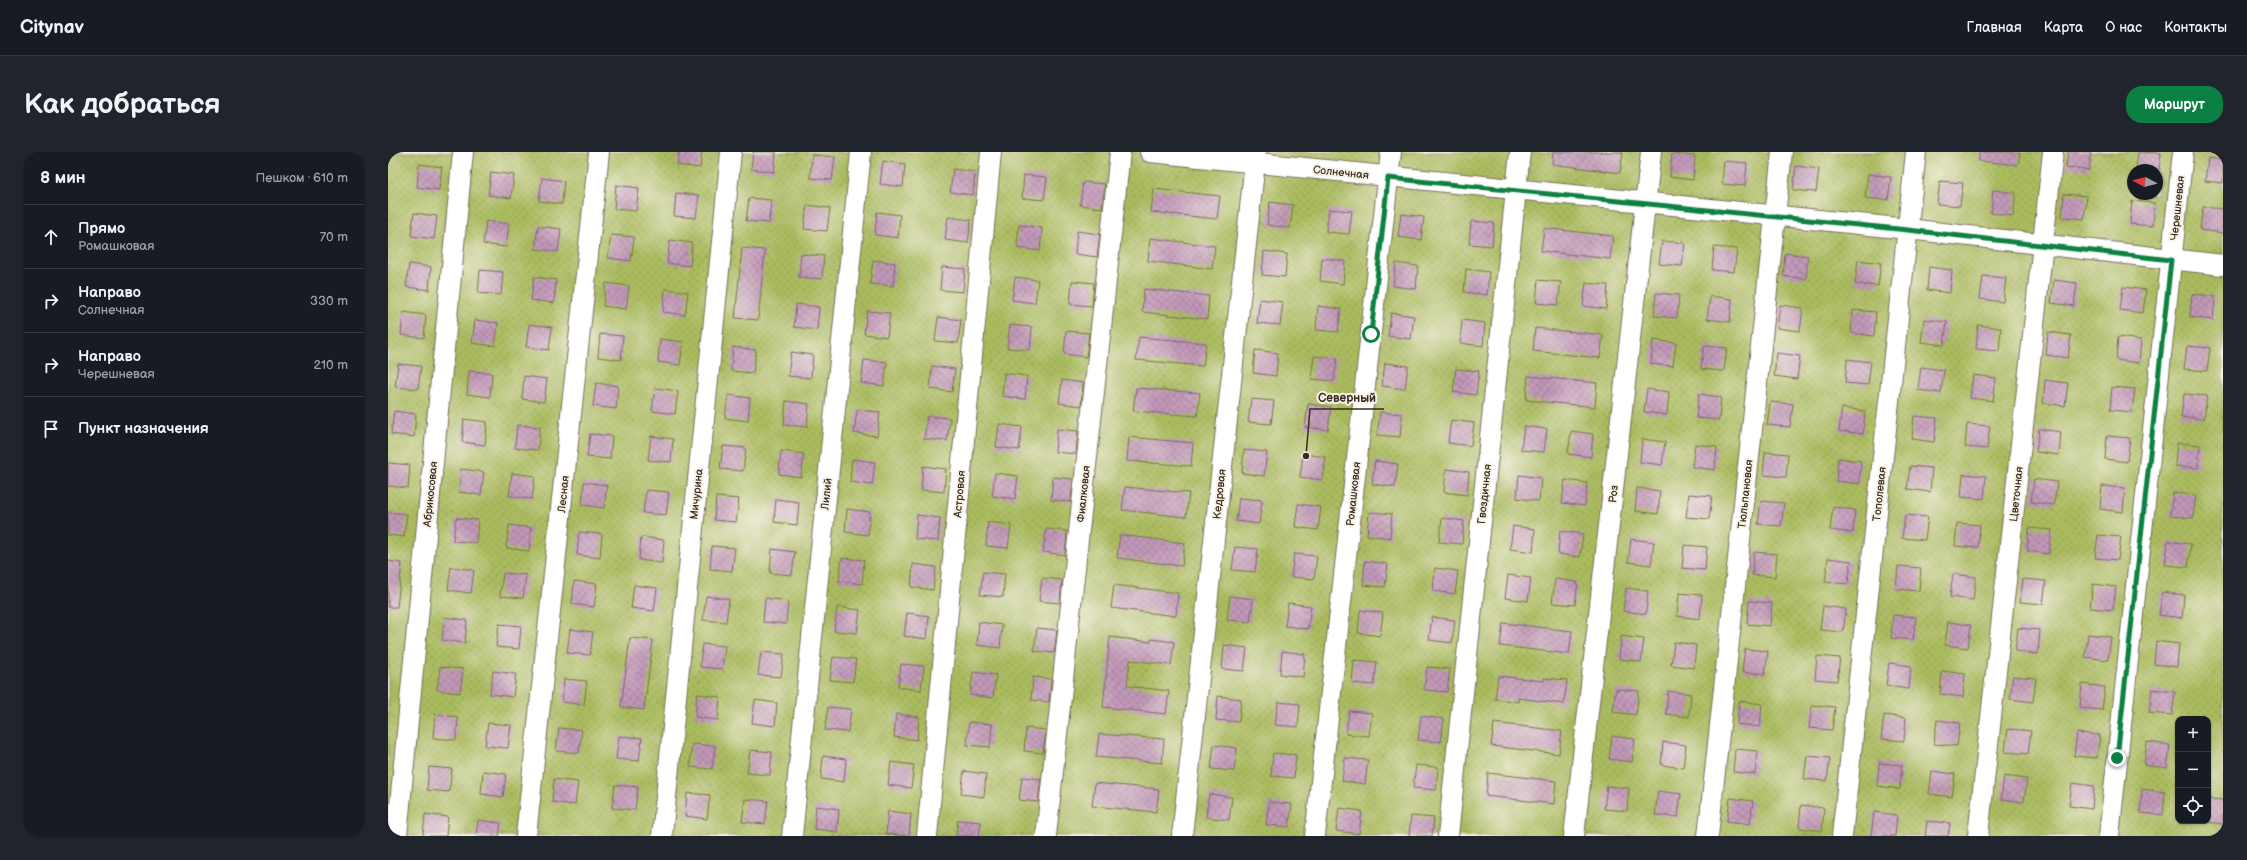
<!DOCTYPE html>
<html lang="ru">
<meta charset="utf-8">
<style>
body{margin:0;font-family:"Balsamiq Sans",sans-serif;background:#20242c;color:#f1f3f6}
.controls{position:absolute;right:12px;bottom:12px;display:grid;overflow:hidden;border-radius:8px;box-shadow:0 1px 3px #0004}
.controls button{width:36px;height:36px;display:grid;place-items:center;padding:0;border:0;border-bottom:1px solid #363941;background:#171b24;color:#f1f3f6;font:20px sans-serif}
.compass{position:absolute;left:1739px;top:12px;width:36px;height:36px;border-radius:50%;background:#171b24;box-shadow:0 1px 3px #0004;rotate:277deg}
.stop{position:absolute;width:12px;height:12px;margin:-9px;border:3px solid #0b8043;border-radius:50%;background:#fff}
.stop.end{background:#0b8043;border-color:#fff;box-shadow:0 1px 4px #0008}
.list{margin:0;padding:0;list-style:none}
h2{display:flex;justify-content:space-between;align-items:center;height:52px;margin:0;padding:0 16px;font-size:17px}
h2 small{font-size:13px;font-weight:400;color:#9ea1a6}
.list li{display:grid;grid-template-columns:26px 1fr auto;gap:12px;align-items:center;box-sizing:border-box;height:64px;padding:0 16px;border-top:1px solid #363941}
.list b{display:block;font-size:15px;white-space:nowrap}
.list p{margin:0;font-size:13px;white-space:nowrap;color:#9ea1a6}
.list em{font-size:13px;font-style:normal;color:#9ea1a6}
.icon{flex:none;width:22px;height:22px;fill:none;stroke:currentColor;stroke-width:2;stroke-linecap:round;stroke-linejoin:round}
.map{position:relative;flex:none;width:1835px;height:684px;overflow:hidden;border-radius:16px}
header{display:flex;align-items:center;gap:24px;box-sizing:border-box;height:56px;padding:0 20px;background:#171b24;border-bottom:1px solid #363941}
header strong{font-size:19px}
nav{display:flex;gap:22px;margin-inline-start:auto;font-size:14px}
.intro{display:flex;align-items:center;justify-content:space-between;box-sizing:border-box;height:96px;padding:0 24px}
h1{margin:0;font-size:28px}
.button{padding:10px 18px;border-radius:16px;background:#0b8043;color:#fff;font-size:14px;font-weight:700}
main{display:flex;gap:24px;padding:0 24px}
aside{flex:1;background:#171b24;border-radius:16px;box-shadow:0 1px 3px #0004}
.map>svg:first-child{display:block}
</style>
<header>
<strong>Citynav</strong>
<nav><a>Главная</a><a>Карта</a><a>О нас</a><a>Контакты</a></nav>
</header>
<div class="intro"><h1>Как добраться</h1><a class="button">Маршрут</a></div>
<main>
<aside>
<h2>8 мин<small>Пешком · 610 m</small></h2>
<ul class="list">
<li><svg class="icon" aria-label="ahead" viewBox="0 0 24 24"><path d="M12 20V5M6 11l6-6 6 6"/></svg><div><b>Прямо</b><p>Ромашковая</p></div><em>70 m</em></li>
<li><svg class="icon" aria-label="right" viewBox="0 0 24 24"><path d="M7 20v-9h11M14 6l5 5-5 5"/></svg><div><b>Направо</b><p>Солнечная</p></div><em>330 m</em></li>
<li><svg class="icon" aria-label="right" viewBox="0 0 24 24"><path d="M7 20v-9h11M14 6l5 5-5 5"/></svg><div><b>Направо</b><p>Черешневая</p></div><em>210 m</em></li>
<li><svg class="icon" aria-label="arrive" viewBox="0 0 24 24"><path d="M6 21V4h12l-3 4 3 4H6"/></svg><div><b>Пункт назначения</b></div></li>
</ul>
</aside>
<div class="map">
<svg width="1835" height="684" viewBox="0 0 1835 684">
<defs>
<pattern id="garden-dots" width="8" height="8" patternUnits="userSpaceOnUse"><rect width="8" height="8" fill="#aabb5f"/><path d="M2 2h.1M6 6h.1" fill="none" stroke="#8c984e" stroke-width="1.8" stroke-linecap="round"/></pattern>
<pattern id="building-cross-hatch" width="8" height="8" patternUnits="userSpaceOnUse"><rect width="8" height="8" fill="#c298b9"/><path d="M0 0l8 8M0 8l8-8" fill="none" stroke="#9f7c96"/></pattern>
</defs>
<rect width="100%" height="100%" fill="#f7f3e8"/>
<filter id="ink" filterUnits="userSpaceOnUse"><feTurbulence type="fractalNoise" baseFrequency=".025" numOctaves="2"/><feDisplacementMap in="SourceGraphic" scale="8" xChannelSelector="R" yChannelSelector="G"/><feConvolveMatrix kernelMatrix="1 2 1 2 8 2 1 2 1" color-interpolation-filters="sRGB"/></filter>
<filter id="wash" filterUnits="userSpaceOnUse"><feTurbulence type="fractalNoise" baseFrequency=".012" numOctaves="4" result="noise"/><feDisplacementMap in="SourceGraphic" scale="16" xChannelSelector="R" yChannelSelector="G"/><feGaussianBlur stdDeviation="0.9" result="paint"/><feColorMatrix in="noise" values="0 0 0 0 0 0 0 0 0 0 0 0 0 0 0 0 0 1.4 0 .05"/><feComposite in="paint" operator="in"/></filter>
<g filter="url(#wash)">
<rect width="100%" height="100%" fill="#eee6ca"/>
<!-- garden -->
<path fill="url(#garden-dots)" stroke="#72723e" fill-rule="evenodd" d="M0,0H1835V684H0ZM1745,18H1769V42H1745ZM1790,567H1820V669H1790Z"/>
<g id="blocks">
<!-- building -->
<path fill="url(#building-cross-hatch)" d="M291,0H314L312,16L289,13Z
M365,0H388L386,20L363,17Z
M1165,0H1235L1232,21L1164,12Z
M1591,0H1632L1630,13L1591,9Z
M1680,0H1703L1701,18L1678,16Z
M1750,0L1773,1L1771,18H1748Z
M1284,2L1307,4L1305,28L1282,25Z
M424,3L447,5L444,28L422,26Z
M1820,6L1835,8V31L1817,29Z
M495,9L517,12L515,35L492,32Z
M1336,9L1359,11L1357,34L1334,32Z
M31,12L54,15L51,38L29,35Z
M1408,14L1431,17L1428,40L1405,38Z
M565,17L587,20L585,43L562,40Z
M103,20L126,23L123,46L100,43Z
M1480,22L1503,25L1500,48L1477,46Z
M636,23L659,25L656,48L634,46Z
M154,26L176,29L174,52L151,49Z
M1552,29L1575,31L1572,54L1549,52Z
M695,30L717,32L714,56L692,53Z
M228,33L251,36L248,59L226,57Z
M766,37L832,44L829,67L763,60Z
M1605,38L1628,41L1625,64L1603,61Z
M288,41L311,43L308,66L286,64Z
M1676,42L1699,44L1696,67L1674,65Z
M361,46L383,48L381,71L358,69Z
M1744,49L1767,51L1765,74L1742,72Z
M882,50L905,53L902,76L879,73Z
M419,53L442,56L439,79L416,77Z
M1815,55L1835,57V81L1812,78Z
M941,57L964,59L961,82L938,80Z
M489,60L512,63L510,86L487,83Z
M26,61L49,64L46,87L23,84Z
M1013,62L1036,65L1033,88L1010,85Z
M560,65L583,68L580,91L557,88Z
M98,69L121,72L118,95L95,92Z
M1083,69L1106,71L1104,94L1081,92Z
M631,73L654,76L652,99L629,96Z
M150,74L173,77L170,100L147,97Z
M1156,76L1225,84L1222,107L1153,99Z
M689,79L712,82L709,105L687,102Z
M223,83L246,85L243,109L220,106Z
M762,86L827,94L824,117L760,109Z
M282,88L304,91L302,114L279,111Z
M1274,89L1297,91L1294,114L1271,112Z
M1326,95L1349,97L1346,120L1324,118Z
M354,96L377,98L370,168L347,166Z
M876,99L899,102L897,125L874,123Z
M1397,101L1420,104L1418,127L1395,124Z
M413,102L436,104L434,127L411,125Z
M934,106L957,109L955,132L932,129Z
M485,108L507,111L505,134L482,132Z
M1470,108L1493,111L1490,134L1467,132Z
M1008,111L1030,114L1028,137L1005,134Z
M21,112L43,115L41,138L18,135Z
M554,115L577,117L575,140L552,138Z
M1541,115L1564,118L1562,141L1539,138Z
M1078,117L1101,120L1099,143L1076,140Z
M92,118L115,120L113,143L90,141Z
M1595,124L1618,126L1615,150L1592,147Z
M146,125L168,128L166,151L143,148Z
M627,125L650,128L647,151L624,148Z
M1150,128L1173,130L1170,153L1148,151Z
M1666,128L1689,131L1686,154L1663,151Z
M684,129L706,131L704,154L682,152Z
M218,131L241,134L238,157L215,154Z
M1198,131L1220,133L1218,157L1195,154Z
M1735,135L1758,138L1755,161L1732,158Z
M277,137L300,140L297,163L275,160Z
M756,137L821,144L819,167L754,160Z
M1268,141L1291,143L1289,166L1266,164Z
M1804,142L1827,144L1825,168L1802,165Z
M1322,144L1344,147L1342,170L1319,167Z
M872,147L895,150L892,173L869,171Z
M408,152L431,155L429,178L406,175Z
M1392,153L1415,156L1412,179L1389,176Z
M930,154L953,157L950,180L928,178Z
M1465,158L1488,160L1486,184L1463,181Z
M479,159L502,161L499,185L476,182Z
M15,160L38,163L36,186L13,183Z
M1003,161L1026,164L1023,187L1000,184Z
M550,165L573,168L570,191L547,189Z
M1536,167L1559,170L1556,193L1533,190Z
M87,168L110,171L107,194L84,191Z
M1074,168L1097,171L1095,194L1072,191Z
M141,172L164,175L161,198L138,195Z
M622,173L644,175L642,198L619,196Z
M1590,173L1613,176L1611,199L1588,197Z
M1147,176L1215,183L1212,206L1145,199Z
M678,179L701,181L698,205L676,202Z
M1660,180L1683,183L1680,206L1658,203Z
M212,182L235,184L233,208L210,205Z
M751,185L818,191L815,214L748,208Z
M1730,185L1753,188L1751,211L1728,208Z
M272,187L295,190L292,213L270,210Z
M1265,188L1288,191L1285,214L1263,212Z
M1316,194L1339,196L1336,219L1313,217Z
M1799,194L1822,196L1819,219L1796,217Z
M345,195L368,198L365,221L343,219Z
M867,198L890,201L888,224L865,221Z
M403,200L425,203L423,226L400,224Z
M1389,201L1412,204L1409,227L1386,224Z
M926,204L949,206L946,229L923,227Z
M1459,207L1483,210L1480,233L1457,231Z
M476,208L499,210L496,234L473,231Z
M997,211L1020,214L1017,237L994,234Z
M10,212L33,214L30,237L7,235Z
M544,214L567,217L564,240L542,237Z
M1533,215L1556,218L1553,241L1530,238Z
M1068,217L1091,219L1088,243L1065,240Z
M81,219L104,221L102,245L79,242Z
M616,221L639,224L637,247L614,244Z
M1585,223L1608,226L1605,249L1582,246Z
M136,224L159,227L156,250L134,247Z
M1140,224L1209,231L1207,255L1138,248Z
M674,228L695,231L693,254L671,251Z
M1657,228L1680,231L1677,254L1655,251Z
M208,231L230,234L228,257L205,254Z
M1724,235L1747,237L1744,260L1722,258Z
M267,236L290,239L287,262L264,259Z
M748,236L812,241L809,264L745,259Z
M1259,237L1281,240L1279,263L1256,260Z
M1311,242L1333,245L1331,268L1308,266Z
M1796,242L1819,244L1816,267L1793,265Z
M340,243L362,246L360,269L337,266Z
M863,247L886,249L883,272L860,270Z
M398,249L421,252L419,275L396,273Z
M1382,250L1405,252L1402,275L1379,273Z
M920,252L943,255L940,278L917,275Z
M1454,256L1477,259L1475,282L1451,279Z
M469,258L492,260L489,284L466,281Z
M6,259L28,262L26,285L3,282Z
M992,260L1014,262L1012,285L989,283Z
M539,264L562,266L559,289L536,287Z
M1526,264L1549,266L1546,290L1524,287Z
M76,267L99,270L97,293L74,290Z
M1063,268L1086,271L1083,294L1060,291Z
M611,272L634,275L631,298L608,295Z
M1579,272L1602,274L1599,297L1577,295Z
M129,273L152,275L150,298L127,296Z
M1136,274L1159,277L1156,300L1133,298Z
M669,277L690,279L688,302L667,300Z
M1651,277L1673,280L1671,303L1648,300Z
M1183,279L1205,282L1203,305L1180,302Z
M202,282L224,284L222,307L199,305Z
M263,284L285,287L283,310L260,308Z
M1719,284L1742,286L1739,310L1717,307Z
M741,285L805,291L803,314L739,309Z
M1254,287L1277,290L1274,313L1252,310Z
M1789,291L1812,293L1810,316L1787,314Z
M1307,292L1329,295L1327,318L1304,315Z
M335,294L358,296L355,319L332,317Z
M856,298L879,300L876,324L854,321Z
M393,299L416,302L413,325L391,322Z
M1377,300L1400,302L1398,325L1375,323Z
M915,302L938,305L935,328L912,325Z
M1450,306L1473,309L1471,332L1448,329Z
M464,307L487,310L484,333L462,330Z
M987,309L1010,312L1007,335L984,332Z
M0,311L22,313L20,336L0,334Z
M535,314L558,317L556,340L533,338Z
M1522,314L1544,316L1542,340L1519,337Z
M73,317L96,320L93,343L71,340Z
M1058,317L1081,320L1079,343L1056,340Z
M124,321L147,324L144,347L121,344Z
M607,321L630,324L627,347L604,344Z
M1575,322L1598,324L1596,347L1573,345Z
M1131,323L1153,326L1151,349L1129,346Z
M665,325L685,327L683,350L663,348Z
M1646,327L1669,330L1666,353L1643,350Z
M1177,328L1199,331L1197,354L1174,351Z
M196,330L219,333L216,356L194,353Z
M1714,334L1737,336L1735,360L1712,357Z
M737,335L801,341L798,365L734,358Z
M1249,336L1272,339L1270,362L1247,359Z
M258,338L281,340L278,363L255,361Z
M1785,341L1808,343L1805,366L1782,364Z
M1301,342L1324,344L1321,367L1298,365Z
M328,345L351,347L348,370L326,368Z
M851,346L874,348L871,372L848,369Z
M388,347L411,350L409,373L386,370Z
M1373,349L1396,351L1393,374L1370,372Z
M910,352L933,355L930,378L907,375Z
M1445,355L1467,358L1465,381L1442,378Z
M459,357L482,360L480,383L457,380Z
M0,360L19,362L16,385L0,383Z
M981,360L1004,362L1002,386L979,383Z
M529,363L552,366L550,389L527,387Z
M1517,363L1540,365L1537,388L1514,386Z
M68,366L90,368L88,391L65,389Z
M1054,366L1076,369L1074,392L1051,390Z
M600,370L623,373L620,396L598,394Z
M1569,371L1592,373L1590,396L1567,394Z
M121,373L143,376L141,399L118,396Z
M1125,374L1147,377L1145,400L1122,397Z
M1641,376L1664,378L1661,402L1639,399Z
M658,377L679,379L677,403L655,400Z
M1172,379L1195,382L1192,405L1170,402Z
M191,380L214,382L212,406L189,403Z
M732,383L797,391L794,414L729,406Z
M1710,383L1733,385L1730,408L1707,406Z
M253,385L276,388L274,411L251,408Z
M1243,387L1266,390L1263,413L1240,410Z
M1780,389L1803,392L1800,415L1777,413Z
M1296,393L1319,395L1317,418L1294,416Z
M324,394L347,396L344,419L322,417Z
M847,395L870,397L867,420L844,418Z
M384,397L407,400L404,423L382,421Z
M1366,400L1389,402L1387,425L1364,423Z
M906,402L929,404L926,427L903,425Z
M454,406L476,408L474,432L451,429Z
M1440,406L1463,409L1460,432L1437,430Z
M0,409L14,411L9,455H0Z
M977,409L1000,412L997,435L975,433Z
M525,412L548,415L545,438L523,435Z
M1510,414L1533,416L1531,439L1508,437Z
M63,415L86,418L83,441L60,438Z
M1047,416L1070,419L1067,442L1045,439Z
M595,420L617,422L615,445L592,443Z
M115,421L138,423L135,446L112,444Z
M1565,422L1588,425L1585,448L1562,445Z
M1120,423L1143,426L1140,449L1117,446Z
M654,426L674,428L672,451L651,449Z
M1167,427L1190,430L1187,453L1164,451Z
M1635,427L1658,429L1655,452L1632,450Z
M186,429L209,432L206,455L184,452Z
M1705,432L1728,435L1725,458L1702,456Z
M246,433L269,436L266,459L243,456Z
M726,433L790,441L788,464L723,456Z
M1238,436L1260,439L1258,462L1235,459Z
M1774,440L1796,443L1794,466L1771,463Z
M1291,441L1314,443L1312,467L1289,464Z
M318,444L341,447L338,470L315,468Z
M842,444L865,447L862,470L839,468Z
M377,446L400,449L398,472L375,470Z
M1361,449L1384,451L1382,474L1359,472Z
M900,451L923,454L920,477L897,474Z
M1435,454L1458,457L1455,480L1432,478Z
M449,455L472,458L469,481L446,479Z
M972,458L995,461L992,484L970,481Z
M519,461L541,464L539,487L516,484Z
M1505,463L1528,465L1525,488L1503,486Z
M56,465L79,468L77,491L54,488Z
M1044,465L1067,468L1064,491L1041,488Z
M591,470L614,473L612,496L589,493Z
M1560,470L1583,473L1580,496L1557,493Z
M1115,471L1184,479L1181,502L1112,494Z
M111,472L133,474L131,497L108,495Z
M649,476L669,478L666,501L646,499Z
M1630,476L1652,478L1650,502L1627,499Z
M182,477L205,480L202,503L179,501Z
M1700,482L1723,485L1720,508L1697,505Z
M1233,484L1256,487L1253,510L1231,507Z
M722,485L763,490V487L786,490L783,513L742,508L739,534L781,539L778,562L715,555Z
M242,486L265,488L256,558L233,555Z
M1768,489L1791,492L1789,515L1766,512Z
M1286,490L1308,493L1306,516L1283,513Z
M314,492L337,494L334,517L312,515Z
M836,493L859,496L856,519L834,517Z
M1357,497L1380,499L1377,522L1354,520Z
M894,499L917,502L915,525L892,522Z
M373,500L396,502L393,525L370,523Z
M1429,504L1452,506L1449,529L1427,527Z
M445,505L468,507L465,530L442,528Z
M966,508L989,510L986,533L964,531Z
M1501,511L1523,514L1521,537L1498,534Z
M513,512L536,514L533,538L510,535Z
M52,515L75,517L72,541L49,538Z
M1039,515L1062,517L1059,540L1036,538Z
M105,519L128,522L125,545L102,542Z
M1554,519L1577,522L1575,545L1552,542Z
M585,520L608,523L605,546L582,543Z
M1110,524L1156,529V526L1179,528L1176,552L1130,546V550L1107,547Z
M1625,524L1648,526L1645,550L1622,547Z
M645,525L663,527L661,550L643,548Z
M176,527L199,529L196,553L174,550Z
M1694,532L1717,535L1714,558L1692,556Z
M1228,537L1251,539L1248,563L1225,560Z
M1764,537L1787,540L1784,563L1761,561Z
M1280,539L1303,542L1301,565L1278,562Z
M309,542L332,545L330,568L307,565Z
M830,544L853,547L851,570L828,568Z
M367,548L389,551L387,574L364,571Z
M1351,549L1374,552L1372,575L1349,572Z
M890,550L912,552L910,575L887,573Z
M1424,553L1447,555L1444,578L1421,576Z
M440,555L463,557L460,580L437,578Z
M961,559L984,561L981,584L958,582Z
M47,562L70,565L68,588L45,586Z
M508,562L531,565L529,588L506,585Z
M1496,563L1518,566L1516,589L1493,587Z
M1033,564L1056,567L1053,590L1030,588Z
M1549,568L1572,571L1569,594L1546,592Z
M581,570L604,572L602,595L579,593Z
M100,571L123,573L120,596L97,594Z
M1106,571L1174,579L1171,602L1103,594Z
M171,576L194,578L191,601L168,599Z
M638,576L658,578L655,601L636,599Z
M1620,577L1643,579L1640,602L1617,600Z
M1689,581L1712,583L1709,606L1686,604Z
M711,582L776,587L774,611L708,605Z
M231,584L254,586L251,609L228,607Z
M1224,584L1247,587L1244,610L1221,607Z
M1275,590L1298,593L1295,616L1273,613Z
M1759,590L1782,593L1779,616L1756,613Z
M304,592L327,594L324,617L302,615Z
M826,593L849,596L846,619L823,617Z
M1347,597L1370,599L1367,622L1345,620Z
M362,598L384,600L382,623L359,621Z
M885,601L908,603L906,626L883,624Z
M435,604L458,607L456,630L433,627Z
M1419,604L1442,606L1439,629L1416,627Z
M957,606L980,608L977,632L954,629Z
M503,610L526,613L523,636L500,633Z
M1491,611L1514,613L1512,637L1489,634Z
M1028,613L1050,615L1048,638L1025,636Z
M41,615L64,617L61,640L39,638Z
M95,619L118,622L115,645L93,642Z
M576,619L598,622L596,645L573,642Z
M1544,619L1567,622L1564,645L1541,642Z
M1100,621L1168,629L1166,652L1098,644Z
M1616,624L1639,627L1636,650L1613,647Z
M634,625L653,627L650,650L631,648Z
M166,627L190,630L187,653L164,650Z
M707,631L771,637L768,660L704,654Z
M1684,631L1706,634L1704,657L1681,654Z
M227,633L250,635L247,658L224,656Z
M1219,634L1241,636L1239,659L1216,657Z
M1754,637L1777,640L1775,663L1752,661Z
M1270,639L1293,642L1290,665L1267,663Z
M299,641L322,643L319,667L297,664Z
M821,642L844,645L841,668L818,665Z
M1342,646L1365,649L1362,672L1339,669Z
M357,647L380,649L377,672L354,670Z
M1821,647L1835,648V672L1819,670Z
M881,650L904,652L901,675L878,673Z
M1413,653L1436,656L1434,679L1411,676Z
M428,654L451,657L449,680L426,677Z
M951,656L974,659L971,682L948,679Z
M500,659L523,662L521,684L498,682Z
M1486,660L1509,663L1507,684H1483Z
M37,662L60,665L58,684H35Z
M1023,664L1046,666L1044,684H1021Z
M90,668L113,671L111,684H88Z
M570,668L593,670L591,684H568Z
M1539,669L1562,671L1560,684H1537Z"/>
</g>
</g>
<g filter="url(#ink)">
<use href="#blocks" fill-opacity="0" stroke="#7a6c5a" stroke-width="1"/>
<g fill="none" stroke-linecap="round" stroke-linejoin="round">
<defs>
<path id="minor" d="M762,0L1520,77L1835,113
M9,684L75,0
M138,684L211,0
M274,684L343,0
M404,684L473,0
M539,684L603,0
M658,684L732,0
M794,684L868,0
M927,684L1003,0
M1060,684L1132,0
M1186,684L1263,0
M1320,684L1394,0
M1454,684L1528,0
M1590,684L1665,0
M1721,684L1795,0"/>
</defs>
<!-- minor casing -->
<use href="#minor" stroke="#7a6c5a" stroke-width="22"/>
<!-- minor -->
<use href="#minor" stroke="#fff" stroke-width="20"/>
</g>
</g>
<g fill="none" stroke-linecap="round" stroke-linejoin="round" filter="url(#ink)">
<!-- route -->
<path stroke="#0b8043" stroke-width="5" d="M983,182L1000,26L1520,78L1783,108L1729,606"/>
</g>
<g text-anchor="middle" stroke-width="4" stroke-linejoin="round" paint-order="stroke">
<!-- street labels -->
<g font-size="11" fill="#3b2a1e" stroke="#f7f3e8">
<text transform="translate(953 20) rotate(6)" y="4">Солнечная</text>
<text transform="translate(1789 56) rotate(-84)" y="4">Черешневая</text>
<text transform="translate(42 342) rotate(-84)" y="4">Абрикосовая</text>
<text transform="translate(175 342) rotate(-84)" y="4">Лесная</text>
<text transform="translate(308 342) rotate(-84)" y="4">Мичурина</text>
<text transform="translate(438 342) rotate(-84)" y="4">Лилий</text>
<text transform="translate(571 342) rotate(-85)" y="4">Астровая</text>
<text transform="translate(695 342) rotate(-84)" y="4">Фиалковая</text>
<text transform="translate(831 342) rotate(-84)" y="4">Кедровая</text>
<text transform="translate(965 342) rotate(-84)" y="4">Ромашковая</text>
<text transform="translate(1096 342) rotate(-84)" y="4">Гвоздичная</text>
<text transform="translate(1225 342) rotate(-84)" y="4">Роз</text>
<text transform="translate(1357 342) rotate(-84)" y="4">Тюльпановая</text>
<text transform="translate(1491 342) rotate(-84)" y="4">Тополевая</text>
<text transform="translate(1628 342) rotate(-84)" y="4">Цветочная</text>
</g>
</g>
<!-- callouts -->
<path fill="none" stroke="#3b2a1e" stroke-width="1.5" d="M918 304L922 257H996"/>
<circle fill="#3b2a1e" stroke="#f7f3e8" stroke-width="1.5" cx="918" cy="304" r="4"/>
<g font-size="12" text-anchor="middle" font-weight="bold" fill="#3b2a1e" stroke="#f7f3e8" stroke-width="4" stroke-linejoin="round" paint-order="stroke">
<text x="959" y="250">Северный</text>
</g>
</svg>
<div class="controls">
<button>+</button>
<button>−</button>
<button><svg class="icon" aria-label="locate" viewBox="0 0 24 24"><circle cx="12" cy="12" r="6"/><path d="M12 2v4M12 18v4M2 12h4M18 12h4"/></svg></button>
</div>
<svg class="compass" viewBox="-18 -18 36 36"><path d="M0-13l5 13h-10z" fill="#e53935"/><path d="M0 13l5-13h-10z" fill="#9ea1a6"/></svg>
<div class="stop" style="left:983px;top:182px"></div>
<div class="stop end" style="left:1729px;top:606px"></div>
</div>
</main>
